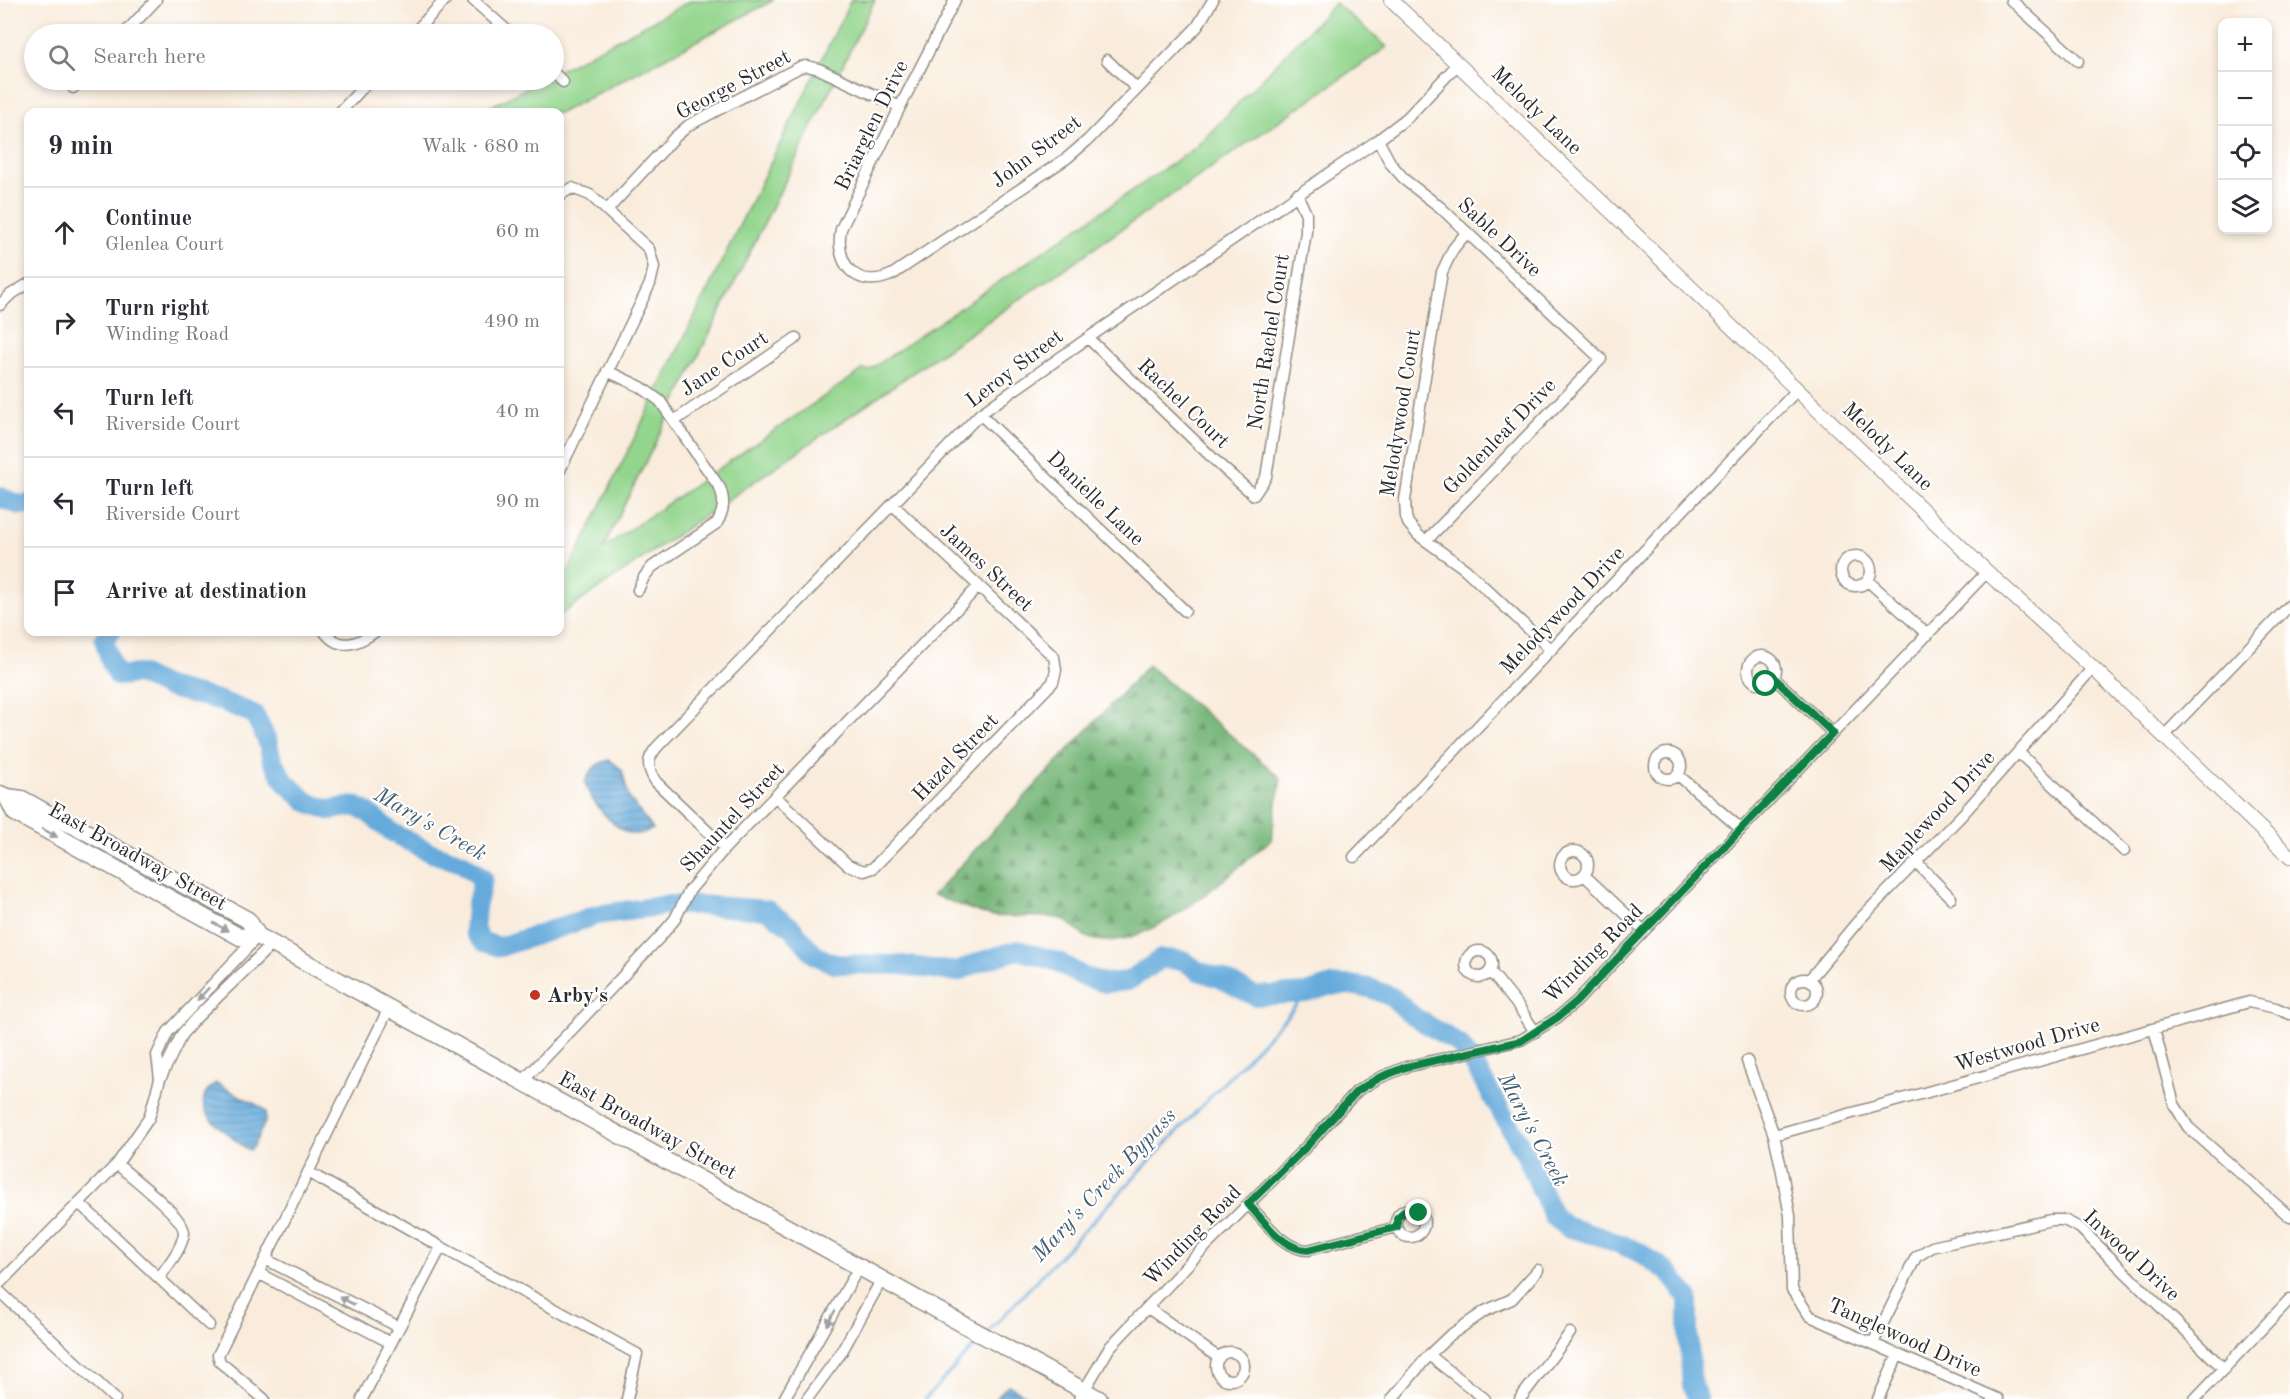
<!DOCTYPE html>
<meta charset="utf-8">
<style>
body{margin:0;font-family:"Old Standard TT",serif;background:#f7f7f7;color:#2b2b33}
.controls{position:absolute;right:18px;top:18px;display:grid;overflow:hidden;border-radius:12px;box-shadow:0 3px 9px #0003}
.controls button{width:54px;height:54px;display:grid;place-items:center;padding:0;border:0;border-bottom:2px solid #e1e1e2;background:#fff;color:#2b2b33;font:30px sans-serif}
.stop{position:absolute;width:18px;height:18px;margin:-14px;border:4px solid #0b8043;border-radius:50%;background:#fff}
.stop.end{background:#0b8043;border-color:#fff;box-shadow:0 2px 6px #0008}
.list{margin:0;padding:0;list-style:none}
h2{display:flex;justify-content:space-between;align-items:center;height:78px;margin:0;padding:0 24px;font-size:26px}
h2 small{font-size:20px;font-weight:400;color:#7c7c81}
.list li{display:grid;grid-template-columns:39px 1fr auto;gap:18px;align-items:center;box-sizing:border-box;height:90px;padding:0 24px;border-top:2px solid #e1e1e2}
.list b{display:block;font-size:22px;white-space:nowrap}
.list p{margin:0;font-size:20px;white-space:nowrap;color:#7c7c81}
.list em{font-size:20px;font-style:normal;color:#7c7c81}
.icon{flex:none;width:33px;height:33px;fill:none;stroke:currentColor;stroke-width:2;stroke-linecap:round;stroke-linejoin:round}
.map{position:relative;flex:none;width:2290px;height:1399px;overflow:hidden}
.search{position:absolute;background:#fff;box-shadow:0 3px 9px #0003;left:24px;top:24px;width:540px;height:66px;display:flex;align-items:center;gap:15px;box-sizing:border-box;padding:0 21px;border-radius:33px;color:#7c7c81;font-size:22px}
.panel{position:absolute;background:#fff;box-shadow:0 3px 9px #0003;left:24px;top:108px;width:540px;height:528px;border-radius:12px}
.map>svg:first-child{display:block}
</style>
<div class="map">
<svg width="2290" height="1399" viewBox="0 0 2290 1399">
<defs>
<pattern id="forest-firs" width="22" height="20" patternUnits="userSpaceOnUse" patternTransform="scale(1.5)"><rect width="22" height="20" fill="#76b678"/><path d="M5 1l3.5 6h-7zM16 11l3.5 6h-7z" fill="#619463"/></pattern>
<pattern id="water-rules" width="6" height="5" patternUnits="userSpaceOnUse" patternTransform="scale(1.5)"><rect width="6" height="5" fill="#65aadb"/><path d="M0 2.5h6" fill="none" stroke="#538bb2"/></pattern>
</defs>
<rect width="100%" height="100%" fill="#fff"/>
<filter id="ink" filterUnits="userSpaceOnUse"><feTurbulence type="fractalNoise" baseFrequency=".0167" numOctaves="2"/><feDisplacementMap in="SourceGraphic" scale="12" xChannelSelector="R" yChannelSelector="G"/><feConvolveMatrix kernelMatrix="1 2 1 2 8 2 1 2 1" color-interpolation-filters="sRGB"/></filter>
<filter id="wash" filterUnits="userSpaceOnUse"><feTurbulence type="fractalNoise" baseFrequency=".008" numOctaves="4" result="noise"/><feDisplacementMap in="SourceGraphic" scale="24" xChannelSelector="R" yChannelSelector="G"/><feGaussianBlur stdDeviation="1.35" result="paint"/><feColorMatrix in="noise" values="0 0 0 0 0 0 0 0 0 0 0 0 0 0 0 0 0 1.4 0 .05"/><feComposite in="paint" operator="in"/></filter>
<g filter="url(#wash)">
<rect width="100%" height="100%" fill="#f9ecdc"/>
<!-- green -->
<path fill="#93d58d" stroke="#5f805c" stroke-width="1.5" d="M692,0H774L560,113L480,112L542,80H554V73Z
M851,0H875L603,548L864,369L868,371L1196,147L1335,3L1387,47L560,615V578L568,572Z"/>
<!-- forest -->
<path fill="url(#forest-firs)" stroke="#507052" stroke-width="1.5" d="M1148,665L1281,778L1271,840C1229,874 1154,949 1096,940C1079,937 1073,923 1062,919C1051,914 1008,918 993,916C979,914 948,900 933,895Z"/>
<!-- water -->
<path fill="url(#water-rules)" stroke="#486a83" stroke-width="1.5" d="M610,760L622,770L629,798L653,829C647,831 640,835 634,834C616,832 589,800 585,783C589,771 597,762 610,760Z
M216,1083L261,1107L266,1112L265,1122L253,1147L250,1150L247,1149C228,1134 181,1106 216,1083Z
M1008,1385L1032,1399H995Z"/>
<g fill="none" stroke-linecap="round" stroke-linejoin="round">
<!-- stream -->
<path stroke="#65aadb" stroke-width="3" d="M988,1332L1287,1016L1306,993
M925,1399L981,1339"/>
<!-- river -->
<path stroke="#65aadb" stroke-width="20" d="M0,497L19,505L28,504
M111,632L104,639L111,663L118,676L140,674L166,687L218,700L254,714L267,740L272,760L286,783L307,802L329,810L355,806L367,812L393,833L429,852L462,863L483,879L476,907L474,931L483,942L500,947L597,915L667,905H698L767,910L791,927L815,955L834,964L901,965L957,972L979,962L1018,950L1058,962L1082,976L1105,983L1128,981L1161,959L1183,960L1198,971L1220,978L1255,996L1306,993L1328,986L1349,985L1370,988L1392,997L1413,1016L1459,1044L1475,1066L1526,1155L1553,1216L1567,1227L1600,1236L1639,1252L1666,1270L1688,1297V1335L1692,1385L1698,1399"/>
</g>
</g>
<g filter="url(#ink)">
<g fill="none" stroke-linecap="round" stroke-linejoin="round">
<defs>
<path id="minor" d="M473,0L511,34
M955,0L900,107L841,229C834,265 858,291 893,274L1067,158L1088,140L1197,27L1213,0
M2011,0L2078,61
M124,34L156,0
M413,34L445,0
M1107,60L1137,89
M554,73L563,82
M73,88L81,80
M340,112L370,80
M1378,140L1391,164L1406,181L1440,207L1601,359L1426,541
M560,195L572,188L590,195L649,249L654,267L650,284L560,470
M607,210L675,137L689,125L800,67L807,66L819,69L900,107
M1467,232L1453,249L1442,272L1405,500L1406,517L1408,523L1418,535L1465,569L1551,650
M0,305L10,295L28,284
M1088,338L1223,468L1254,495L1266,477L1306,232V214L1297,194
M607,371L641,387L660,401L720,488C725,502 724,510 717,523L652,567L644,577L638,590
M980,414L1185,611
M674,421L796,338
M1841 571a15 15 0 1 1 30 0a15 15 0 1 1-30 0Z
M1868,581L1928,635
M325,632C340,652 359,643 375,632
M1748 670a14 14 0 1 1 28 0a14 14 0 1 1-28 0Z
M1774,678L1833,733
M2164,736L2290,605
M2018,752L2124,851
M1655 766a13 13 0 1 1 26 0a13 13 0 1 1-26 0Z
M1678,775L1741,829
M776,797L848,865L864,871L873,868L1053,682L1056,670L1054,657L893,505
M725,848L656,782C647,768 646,760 657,747L980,414L1088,338L1378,140L1407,118L1458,64
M1560 865a14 14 0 1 1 28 0a14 14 0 1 1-28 0Z
M1354,857L1798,389
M1917,863L1951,898
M1584,875L1644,931
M1466 964a13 13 0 1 1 26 0a13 13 0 1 1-26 0Z
M1490,971L1519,1007L1535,1032
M1791 992a13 13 0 1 1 26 0a13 13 0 1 1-26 0Z
M1809,980L1859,920L1962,815L2093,668
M2154,1029L2174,1104L2188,1127L2290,1217
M1747,1061L1774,1135L1782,1172L1790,1216L1792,1290L1810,1316L1998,1399
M160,1079L157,1055L168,1032L258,936
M522,1082L659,938L675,919L689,891L725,848L979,586
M1774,1135L2249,1002L2276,1008L2290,1014
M117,1164C130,1176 185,1217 184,1233C182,1249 168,1265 159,1278
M308,1172L441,1247
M79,1203L209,1325
M1248,1204C1266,1222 1282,1249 1308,1250L1397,1227
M1396 1223a14 14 0 1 1 28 0a14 14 0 1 1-28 0Z
M265,1259L399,1327
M258,1273L391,1343
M0,1283L117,1164L149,1118L160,1079L182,1034L196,1018L272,944
M0,1292L115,1399
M1148,1308L1219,1358
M1873,1343L1916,1257L1932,1247L2051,1220H2064L2080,1228L2224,1369
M1216 1366a14 14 0 1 1 28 0a14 14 0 1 1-28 0Z
M1429,1355L1485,1399
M264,1399L220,1362L218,1355L389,1008
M362,1399L441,1247L637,1354L627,1399
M784,1399L859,1267
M807,1399L841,1353L882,1279
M1079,1399L1110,1347L1192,1260L1306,1147L1357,1091L1379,1078L1406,1067L1521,1040L1558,1017L1576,1002L1987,572
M1392,1399L1429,1355L1449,1336L1485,1311L1512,1299L1538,1270
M1520,1399L1570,1333
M1878,1399L1898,1355
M2195,1399L2290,1299"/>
<path id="tertiary" d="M1391,0L1987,572L2093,668L2290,857"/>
<path id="primary" d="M0,794L7,797L22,799L58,819L79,828L248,920L258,936L1099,1399
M7,797L15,813L240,937L258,936"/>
</defs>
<!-- minor casing -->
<use href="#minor" stroke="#928c84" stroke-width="13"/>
<!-- tertiary casing -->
<use href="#tertiary" stroke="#928c84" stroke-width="16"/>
<!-- primary casing -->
<use href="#primary" stroke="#928c84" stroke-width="19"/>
<!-- minor -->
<use href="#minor" stroke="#fff" stroke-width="10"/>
<!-- tertiary -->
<use href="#tertiary" stroke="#fff" stroke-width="14"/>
<!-- primary -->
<use href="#primary" stroke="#fff" stroke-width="16"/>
</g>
<!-- one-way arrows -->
<defs><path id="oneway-solid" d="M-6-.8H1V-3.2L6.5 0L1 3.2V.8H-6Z" transform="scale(1.5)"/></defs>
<g fill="#a0a0a0">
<use href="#oneway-solid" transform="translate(50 833) rotate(29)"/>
<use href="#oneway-solid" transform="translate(221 927) rotate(29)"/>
<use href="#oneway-solid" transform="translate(203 994) rotate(133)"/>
<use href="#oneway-solid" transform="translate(347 1301) rotate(-153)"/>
<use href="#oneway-solid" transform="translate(831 1318) rotate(119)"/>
</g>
</g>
<g fill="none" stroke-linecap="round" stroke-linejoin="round" filter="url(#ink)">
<!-- route -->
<path stroke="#0b8043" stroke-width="8" d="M1419,1213L1416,1210L1407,1209L1397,1218V1227L1308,1250C1282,1249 1266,1223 1248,1204L1306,1147L1357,1091L1379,1078L1406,1067L1521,1041L1558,1017L1576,1002L1833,733L1774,678L1766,684"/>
</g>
<!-- markers -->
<circle fill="#c8321e" stroke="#fff" stroke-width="2" cx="535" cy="995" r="6"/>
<g text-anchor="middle" stroke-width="4.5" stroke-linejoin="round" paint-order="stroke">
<!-- street labels -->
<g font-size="21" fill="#2b2b2b" stroke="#fff">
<text transform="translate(733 84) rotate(-28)" y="7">George Street</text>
<text transform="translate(1537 110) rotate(44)" y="7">Melody Lane</text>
<text transform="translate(871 125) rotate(-64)" y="7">Briarglen Drive</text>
<text transform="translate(1036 151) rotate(-37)" y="7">John Street</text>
<text transform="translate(1500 237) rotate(43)" y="7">Sable Drive</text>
<text transform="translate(1268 342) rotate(-81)" y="7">North Rachel Court</text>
<text transform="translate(724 363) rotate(-34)" y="7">Jane Court</text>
<text transform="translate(1014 368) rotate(-37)" y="7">Leroy Street</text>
<text transform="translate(1184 403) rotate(44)" y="7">Rachel Court</text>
<text transform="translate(1400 413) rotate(-81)" y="7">Melodywood Court</text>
<text transform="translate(1499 436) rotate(-46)" y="7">Goldenleaf Drive</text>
<text transform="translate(1888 446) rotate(44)" y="7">Melody Lane</text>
<text transform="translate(1096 498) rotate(44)" y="7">Danielle Lane</text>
<text transform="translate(987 567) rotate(43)" y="7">James Street</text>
<text transform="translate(1562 610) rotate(-46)" y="7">Melodywood Drive</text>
<text transform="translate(955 757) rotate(-46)" y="7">Hazel Street</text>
<text transform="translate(1937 811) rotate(-47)" y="7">Maplewood Drive</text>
<text transform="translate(732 817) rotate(-47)" y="7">Shauntel Street</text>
<text transform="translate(138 856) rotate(29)" y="7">East Broadway Street</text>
<text transform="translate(1593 953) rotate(-45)" y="7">Winding Road</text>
<text transform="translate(2027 1044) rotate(-16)" y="7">Westwood Drive</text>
<text transform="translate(648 1125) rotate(29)" y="7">East Broadway Street</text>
<text transform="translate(1192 1235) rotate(-46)" y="7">Winding Road</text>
<text transform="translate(2132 1255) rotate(43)" y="7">Inwood Drive</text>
<text transform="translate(1905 1337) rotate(24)" y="7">Tanglewood Drive</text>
</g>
<!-- poi labels -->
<g font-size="21" font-weight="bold" fill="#2b2b2b" stroke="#fff" text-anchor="start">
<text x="547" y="1002">Arby's</text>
</g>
<!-- water labels -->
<g font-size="22" font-style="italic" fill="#425e71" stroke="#fff">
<text transform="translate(431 823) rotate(30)" y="8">Mary's Creek</text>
<text transform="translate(1534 1129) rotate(62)" y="8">Mary's Creek</text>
<text transform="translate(1103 1184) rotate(-47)" y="8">Mary's Creek Bypass</text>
</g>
</g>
</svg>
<div class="controls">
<button>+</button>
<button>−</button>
<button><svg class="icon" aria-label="locate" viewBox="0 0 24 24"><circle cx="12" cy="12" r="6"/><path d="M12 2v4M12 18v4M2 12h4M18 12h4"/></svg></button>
<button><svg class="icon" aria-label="layers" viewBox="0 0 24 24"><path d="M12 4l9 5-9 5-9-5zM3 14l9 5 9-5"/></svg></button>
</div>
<div class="stop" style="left:1766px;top:684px"></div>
<div class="stop end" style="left:1419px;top:1213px"></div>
<div class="search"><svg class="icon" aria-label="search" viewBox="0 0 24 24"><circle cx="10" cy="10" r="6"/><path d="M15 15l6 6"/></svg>Search here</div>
<section class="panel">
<h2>9 min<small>Walk · 680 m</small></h2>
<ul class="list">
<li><svg class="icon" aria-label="ahead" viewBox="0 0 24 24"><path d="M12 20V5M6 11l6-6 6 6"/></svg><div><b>Continue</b><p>Glenlea Court</p></div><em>60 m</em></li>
<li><svg class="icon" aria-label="right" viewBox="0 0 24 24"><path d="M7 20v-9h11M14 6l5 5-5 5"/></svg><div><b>Turn right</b><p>Winding Road</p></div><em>490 m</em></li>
<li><svg class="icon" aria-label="left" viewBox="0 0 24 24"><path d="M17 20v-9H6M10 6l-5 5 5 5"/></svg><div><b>Turn left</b><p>Riverside Court</p></div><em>40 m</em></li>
<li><svg class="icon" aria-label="left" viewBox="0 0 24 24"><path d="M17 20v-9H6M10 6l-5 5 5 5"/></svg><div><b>Turn left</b><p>Riverside Court</p></div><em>90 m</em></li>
<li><svg class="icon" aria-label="arrive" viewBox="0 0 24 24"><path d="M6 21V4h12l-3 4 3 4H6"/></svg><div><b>Arrive at destination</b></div></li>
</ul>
</section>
</div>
